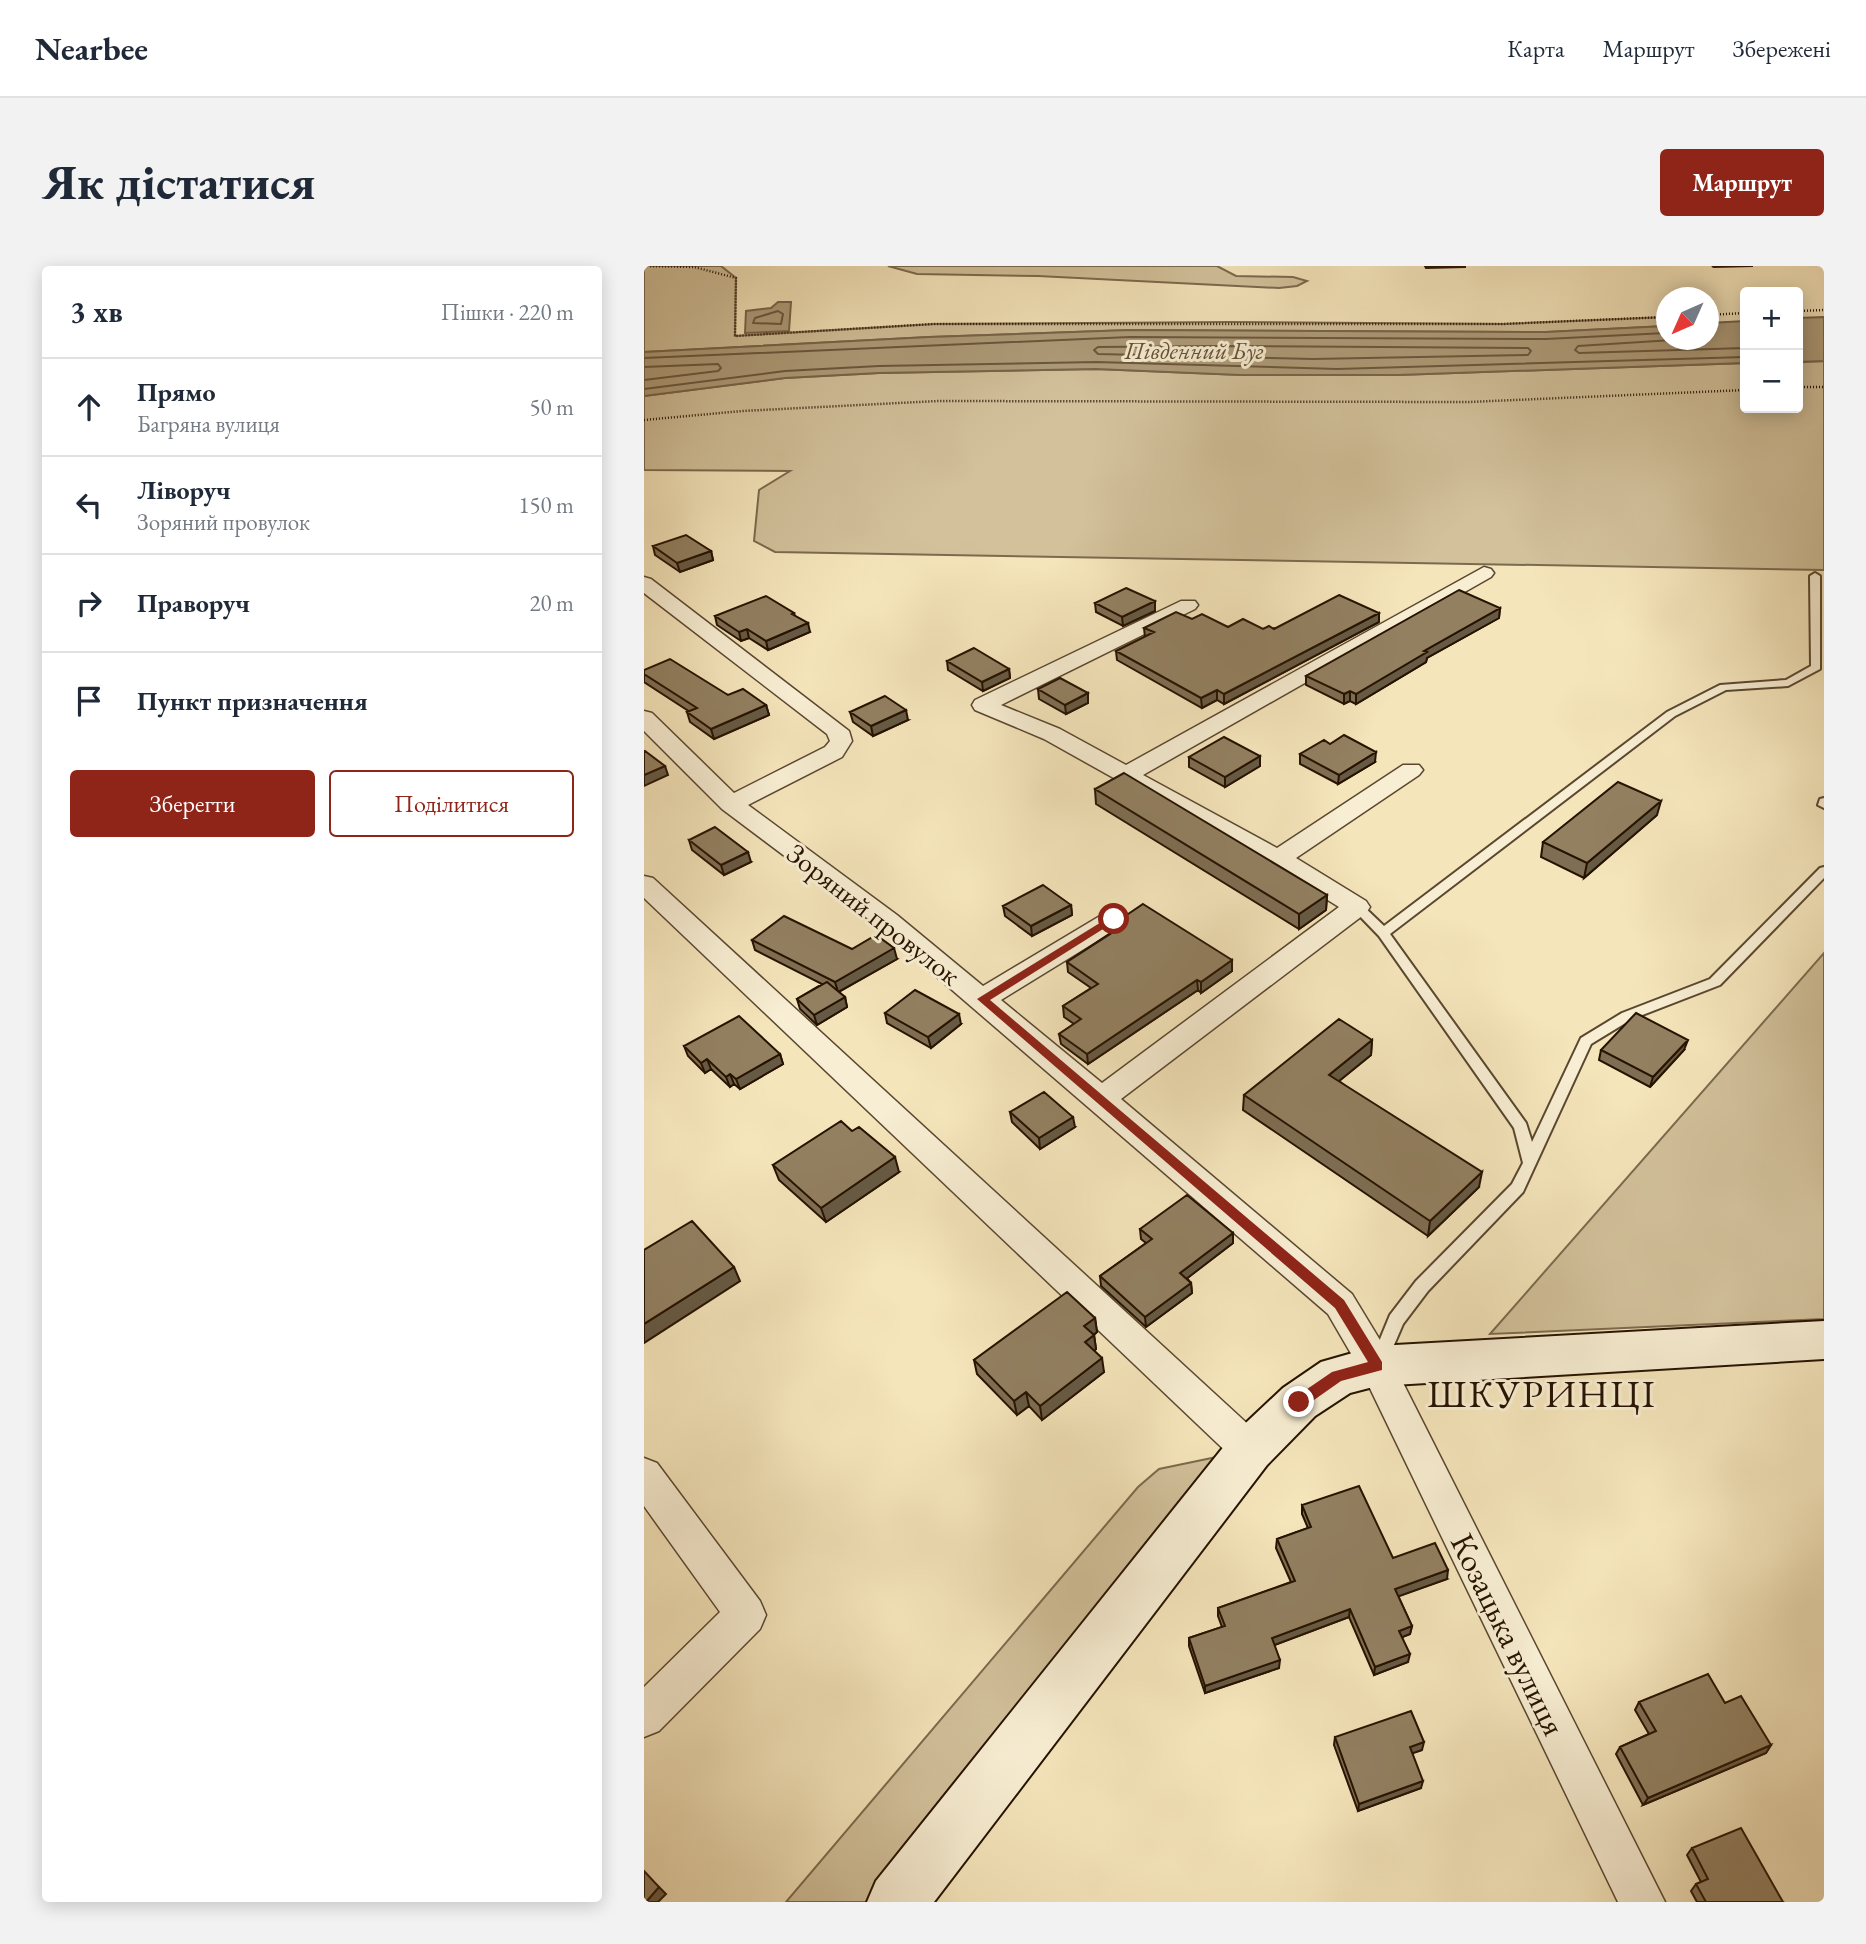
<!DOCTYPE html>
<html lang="uk">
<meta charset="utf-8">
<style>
body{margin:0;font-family:"EB Garamond",serif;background:#f2f2f3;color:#1f2937}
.controls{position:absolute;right:21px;top:21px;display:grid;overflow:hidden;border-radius:7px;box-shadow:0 4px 18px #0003}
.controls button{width:63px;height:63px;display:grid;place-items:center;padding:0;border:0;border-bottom:2px solid #e0e1e3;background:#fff;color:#1f2937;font:35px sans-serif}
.compass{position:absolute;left:1012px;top:21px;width:63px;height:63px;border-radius:50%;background:#fff;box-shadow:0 4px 18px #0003;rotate:225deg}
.stop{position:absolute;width:21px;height:21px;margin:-16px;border:5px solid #8f2418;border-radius:50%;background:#fff}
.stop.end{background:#8f2418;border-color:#fff;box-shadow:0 2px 7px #0008}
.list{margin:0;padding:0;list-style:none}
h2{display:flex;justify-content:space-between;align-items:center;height:91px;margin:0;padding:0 28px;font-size:30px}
h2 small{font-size:23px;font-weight:400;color:#747a83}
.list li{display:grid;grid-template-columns:46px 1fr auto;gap:21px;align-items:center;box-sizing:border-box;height:98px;padding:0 28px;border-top:2px solid #e0e1e3}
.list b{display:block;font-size:26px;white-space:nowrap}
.list p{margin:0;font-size:23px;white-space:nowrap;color:#747a83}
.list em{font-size:23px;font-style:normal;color:#747a83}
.actions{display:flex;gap:14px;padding:21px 28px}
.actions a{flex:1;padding:16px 0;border:2px solid #8f2418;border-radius:7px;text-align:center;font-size:24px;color:#8f2418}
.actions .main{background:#8f2418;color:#fff}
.icon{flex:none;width:38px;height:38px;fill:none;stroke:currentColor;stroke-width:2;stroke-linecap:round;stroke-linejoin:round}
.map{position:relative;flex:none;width:1180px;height:1636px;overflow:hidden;border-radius:7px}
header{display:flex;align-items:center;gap:42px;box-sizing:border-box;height:98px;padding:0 35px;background:#fff;border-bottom:2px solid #e0e1e3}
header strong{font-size:33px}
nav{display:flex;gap:38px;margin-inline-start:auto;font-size:24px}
.intro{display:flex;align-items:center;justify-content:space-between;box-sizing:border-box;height:168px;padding:0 42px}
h1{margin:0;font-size:49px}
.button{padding:18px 32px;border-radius:7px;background:#8f2418;color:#fff;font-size:24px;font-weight:700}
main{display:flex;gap:42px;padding:0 42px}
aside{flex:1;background:#fff;border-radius:7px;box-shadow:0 4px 18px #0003}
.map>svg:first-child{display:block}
</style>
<header>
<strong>Nearbee</strong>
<nav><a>Карта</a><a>Маршрут</a><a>Збережені</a></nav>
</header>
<div class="intro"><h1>Як дістатися</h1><a class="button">Маршрут</a></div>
<main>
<aside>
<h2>3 хв<small>Пішки · 220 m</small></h2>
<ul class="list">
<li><svg class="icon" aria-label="ahead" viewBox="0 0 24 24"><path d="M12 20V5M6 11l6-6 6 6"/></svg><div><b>Прямо</b><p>Багряна вулиця</p></div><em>50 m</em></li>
<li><svg class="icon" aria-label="left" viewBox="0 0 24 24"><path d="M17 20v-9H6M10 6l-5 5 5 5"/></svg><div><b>Ліворуч</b><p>Зоряний провулок</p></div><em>150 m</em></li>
<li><svg class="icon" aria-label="right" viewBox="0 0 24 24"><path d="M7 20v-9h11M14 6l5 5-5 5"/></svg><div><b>Праворуч</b></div><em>20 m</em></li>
<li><svg class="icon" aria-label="arrive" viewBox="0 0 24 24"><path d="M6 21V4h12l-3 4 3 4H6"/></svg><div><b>Пункт призначення</b></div></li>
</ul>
<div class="actions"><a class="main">Зберегти</a><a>Поділитися</a></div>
</aside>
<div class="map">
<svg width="1180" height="1636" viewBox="0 0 1180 1636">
<rect width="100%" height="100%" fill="#f5e5bb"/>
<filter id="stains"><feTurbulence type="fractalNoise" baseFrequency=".00286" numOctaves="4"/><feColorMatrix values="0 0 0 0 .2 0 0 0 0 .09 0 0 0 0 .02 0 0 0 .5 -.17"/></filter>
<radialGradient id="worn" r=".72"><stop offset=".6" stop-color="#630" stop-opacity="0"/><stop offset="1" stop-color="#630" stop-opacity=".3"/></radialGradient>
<!-- green -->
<path fill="#d2c19b" stroke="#7c6a4e" stroke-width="2" d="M0,0H77L92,12L91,70L290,58L586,56L859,58L1022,51V60L902,66L486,64L285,71L0,86Z
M244,0H573L592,10L649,11L663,15L653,20L635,22L394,10L273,8Z
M1180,95V304L131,286L110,275L115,224L146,205L0,204V130L141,112L235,107L452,103L597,109H754L1101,97V142H1154V96Z
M1180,687V1053L846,1068Z
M606,1184L253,1636H142L494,1221L515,1203Z"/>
<!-- water -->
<path fill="#af9d7b" stroke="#78654a" stroke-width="2" d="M134,36H147L145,65L101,67L102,45L127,42Z
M1180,51V95L1154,96V52Z
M1101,55V97L754,109H597L452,103L235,107L141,112L0,130V86L285,71L486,64L902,66L1022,60V74H1064L1065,57Z"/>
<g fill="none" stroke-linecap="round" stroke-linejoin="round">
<!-- shore -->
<path stroke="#6a583e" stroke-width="2" d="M134,45L139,48L137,58L109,57L111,52Z
M1029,74L934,80L931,84L935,87L1101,82
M578,80L884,82L887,85L884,89L669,93L454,88L450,84L454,81Z
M0,92L486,71L902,73L1022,67
M0,101L74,98L77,102L74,105L0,114
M0,123L141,105L235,100L452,96L693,103L1101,91"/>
<defs>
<path id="lane" d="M1171,307L1176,310V403L1144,420L1082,424L1031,450L746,668L882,857L888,876L937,772L978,747L1066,713L1176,602L1180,601V612L1076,719L988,753L947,778L879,926L784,1025L759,1058L741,1100L735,1102L729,1100L727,1095L746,1049L772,1015L868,918L879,897L870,862L735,670L707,641L709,638H717L740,660L1023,446L1076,419L1142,414L1167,400L1166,310Z
M1180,532V542L1174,539L1176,533Z"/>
<path id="street" d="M840,301L847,303L850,307L847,311L499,509L633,582L759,499H775L779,504L775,509L652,592L722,635L726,641L722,647L477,833L708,1028L745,1089L1021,1636H974L720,1110L684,1048L235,661L78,543L0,465V445L8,447L90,527L181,481L186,475L183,468L0,327V311L7,313L205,465L208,475L198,491L104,539L253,649L339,720L461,647L470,645L479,647L483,653L479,659L357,734L458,817L695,641L645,610L400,473L331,444L328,439L331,434L537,335H551L554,339L551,343L357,439L416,463L482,499Z
M0,610L9,612L619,1172L624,1184L619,1196L606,1201L593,1196L0,632Z
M0,1192L13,1197L116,1335L122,1349L116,1363L15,1465L0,1471V1421L76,1346L0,1240Z"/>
<path id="secondary" d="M1180,1055V1093L733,1120L706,1127L671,1150L623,1199L290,1636H223L232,1615L589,1169L639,1122L677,1096L733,1080Z"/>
</defs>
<!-- lane casing -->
<use href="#lane" stroke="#5a472f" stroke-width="4"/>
<!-- street casing -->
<use href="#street" stroke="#5a472f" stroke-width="3"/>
<!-- secondary casing -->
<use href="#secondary" stroke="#261200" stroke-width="4"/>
<!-- path -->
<path stroke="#261200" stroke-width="2.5" stroke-dasharray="1 2" stroke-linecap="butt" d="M0,0L50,1L92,12L91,70L290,58H859L1022,51
M1154,45L1180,44
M1064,49L1101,47
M1154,121H1180
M0,154L98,145L294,135L825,136L1101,124"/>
<!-- lane -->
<use href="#lane" fill="#f8eed3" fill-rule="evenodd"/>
<!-- street -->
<use href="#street" fill="#f8eed3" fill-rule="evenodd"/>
<!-- secondary -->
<use href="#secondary" fill="#f8eed3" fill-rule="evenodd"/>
</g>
<!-- wall -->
<path fill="#7e6e53" stroke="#261200" stroke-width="2" d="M781,0H821V1L782,2Z
M1068,0H1109L1070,1Z
M9,280L67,285L69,294L36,306L11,289Z
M511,335V345L479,360L452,346L451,337Z
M856,342L855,352L783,392L782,396L712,438L706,435L700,438L662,419V410Z
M150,347L151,350L166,366L124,384L105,372L97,375L73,359L71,350Z
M548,353L584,361L619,363L735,356L580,438L573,434L558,442L473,394L472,385L501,371L500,362Z
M303,395L365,403L366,412L339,425L304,404Z
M0,404L84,429L122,439L125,449L70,473L46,456L43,446H46L0,416Z
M394,423L444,427V437L422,448L395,433Z
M206,446L264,454L229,470L209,456Z
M686,478L731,496L694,518L656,498V488Z
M616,490V500L581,521L545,501V491Z
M451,523L683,629L682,644L655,663L452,538Z
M1013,549L940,612L897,591L899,576Z
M45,574L107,596L80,609L48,584Z
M427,639L428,649L388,670L361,650L359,640Z
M471,657L588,694V705L557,727L554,724L444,798L417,778L415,768L430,758L420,751L419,740L447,722L424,706L423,696L471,664Z
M108,674L208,683L253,693L195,726L201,731L203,741L173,759L156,743L153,733L178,718L111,684Z
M241,747L317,758L287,782L243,757Z
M728,774L727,789L695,815L835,921L784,970L599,844L600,829Z
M40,780L136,788L139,798L96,823L90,818L86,821L67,803L61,807L44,790Z
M957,784H1040L1006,821L955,794Z
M366,846L431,861L396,883L368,856Z
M129,899L255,906L182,956L135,914Z
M496,963L589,967V977L543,1012L547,1017L548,1027L502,1061L457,1020L456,1010L502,977L497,973Z
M451,1052L453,1066L450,1069L452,1083L450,1085L460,1106L398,1154L385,1140L373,1149L333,1108L330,1094Z
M658,1239L749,1292L803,1313L754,1330L768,1360L766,1368L758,1371L764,1396L730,1409L705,1351L630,1379L635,1402L561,1427L545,1380V1372L578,1361L574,1350V1342L647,1316L632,1282L633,1273L664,1262L658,1248Z
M995,1436L1081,1437L1127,1479L1122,1487L999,1539L972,1488L976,1481L1005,1468L991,1444Z
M691,1471L778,1484L768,1487L777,1522L714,1545L690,1479Z
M1048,1582L1139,1636H1053L1047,1625L1052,1618L1057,1616L1043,1589Z"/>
<!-- shaded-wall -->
<path fill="#665a44" stroke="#261200" stroke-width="2" d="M67,285L69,294L36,306L33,297Z
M511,335V345L479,360L478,351Z
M856,342L855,352L783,392L782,396L712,438V428L780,385Z
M735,347V356L580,438V428Z
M164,357L166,366L124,384L122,375Z
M103,363L105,372L97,375L95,366Z
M365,403L366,412L339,425L338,416Z
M573,424V434L558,442L557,432Z
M706,425V435L700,438V428Z
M444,427V437L422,448L421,439Z
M122,439L125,449L70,473L67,463Z
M262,444L264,454L229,470L227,460Z
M732,486L731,496L694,518L695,509Z
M616,490V500L581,521V511Z
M21,500L24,509L0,520V509Z
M1017,535L1013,549L940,612L943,597Z
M104,586L107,596L80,609L77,599Z
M683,629L682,644L655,663V648Z
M427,639L428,649L388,670L387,660Z
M250,682L253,693L194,726L191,716Z
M588,694V705L557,727V716Z
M553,714L554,724L444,798L443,788Z
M201,731L203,741L173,759L170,749Z
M315,748L317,758L287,782L284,771Z
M728,774L727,789L684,824L685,809Z
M1044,774L1040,784L1006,821L1009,811Z
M136,788L139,798L96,823L92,813Z
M63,793L67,803L61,807L57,797Z
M86,808L90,818L86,821L82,811Z
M429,851L431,861L396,883L395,872Z
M251,891L255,906L182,956L177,942Z
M838,906L835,921L784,970L786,955Z
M589,967V977L537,1017L536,1007Z
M90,1001L96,1015L0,1077V1058Z
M547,1017L548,1027L502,1061L501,1051Z
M451,1052L453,1066L442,1074L440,1060Z
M450,1069L452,1083L443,1090L441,1076Z
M458,1092L460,1106L398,1154L396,1140Z
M382,1126L385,1140L373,1149L370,1135Z
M804,1304L803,1313L750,1332L751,1323Z
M706,1343L705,1351L628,1380V1372Z
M768,1360L766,1368L754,1373L755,1365Z
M766,1388L764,1396L730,1409L731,1401Z
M636,1394L635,1402L561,1427V1420Z
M780,1476L778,1484L764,1489L766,1481Z
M1127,1479L1122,1487L999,1539L1004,1532Z
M779,1515L777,1522L714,1545L715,1538Z
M15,1621L22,1628L14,1636H2Z"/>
<!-- building -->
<path fill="#928061" stroke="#261200" stroke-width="2" d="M42,269L67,285L33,297L9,280Z
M482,322L511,335L478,351L451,337Z
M815,324L856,342L780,385L783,386L712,428L706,425L700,428L662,410Z
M695,329L735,347L580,428L573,424L557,432L472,385L510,366L500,362L532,346L548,353L558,348L584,361L599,353L619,363L625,360L630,363Z
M122,330L150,347L148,348L164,357L122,375L103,363L95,366L71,350Z
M330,382L365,403L338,416L303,395Z
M26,393L84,429L99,423L122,439L67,463L43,446L53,442L0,408V404Z
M416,412L444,427L421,439L394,423Z
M241,430L262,444L227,460L206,446Z
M700,469L732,486L695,509L656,488L680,474L686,478Z
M580,471L616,490L581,511L545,491Z
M0,485H1L21,500L0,509Z
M480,507L683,629L655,648L451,523Z
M974,516L1017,535L943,597L899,576Z
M71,561L104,586L77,599L45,574Z
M399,619L427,639L387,660L359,640Z
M499,638L588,694L557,716L553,714L443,788L415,768L437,753L419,740L454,718L423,696L477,661L471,657Z
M140,650L208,683L232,669L250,682L191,716L108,674Z
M183,716L201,731L170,749L153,733Z
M271,724L315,748L284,771L241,747Z
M992,747L1044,774L1009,811L957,784Z
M95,750L136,788L92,813L86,808L82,811L63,793L57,797L40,780Z
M695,753L728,774L685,809L838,906L786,955L600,829Z
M400,826L429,851L395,872L366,846Z
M197,855L208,865L215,861L251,891L177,942L129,899Z
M543,929L589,967L536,1007L547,1017L501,1051L456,1010L508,973L496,963Z
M48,955L90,1001L0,1058V984Z
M423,1026L451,1052L440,1060L450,1069L441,1076L458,1092L396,1140L382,1126L370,1135L330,1094Z
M715,1220L749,1292L791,1277L804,1304L751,1323L768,1360L755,1365L766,1388L731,1401L706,1343L628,1372L636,1394L561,1420L545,1372L581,1360L574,1342L651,1315L633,1273L667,1261L658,1239Z
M1064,1408L1081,1437L1097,1430L1127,1479L1004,1532L976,1481L1012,1465L995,1436Z
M767,1445L780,1476L766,1481L779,1515L715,1538L691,1471Z
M1097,1562L1139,1636H1062L1052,1618L1064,1613L1048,1582Z
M0,1605L15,1621L2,1636H0Z"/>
<!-- route -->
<path fill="#8f2418" d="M467,650L475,653L346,734L700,1034L738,1096V1104L697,1115L660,1141H650V1132L688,1106L724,1096L691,1042L333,733Z"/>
<g text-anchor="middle" stroke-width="6" stroke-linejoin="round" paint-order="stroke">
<!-- far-water labels -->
<g font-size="24" font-style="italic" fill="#645137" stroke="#f8eed3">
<text x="550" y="93">Південний Буг</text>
</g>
<!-- street labels -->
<g font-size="28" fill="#261200" stroke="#f8eed3">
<text transform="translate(230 648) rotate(38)" y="10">Зоряний провулок</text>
</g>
<!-- near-street labels -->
<g font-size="33" fill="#261200" stroke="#f8eed3">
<text transform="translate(865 1368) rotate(64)" y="12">Козацька вулиця</text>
</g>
<!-- near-quarter labels -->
<g font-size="38" letter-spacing="2" fill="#261200" stroke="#f8eed3">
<text x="898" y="1141">ШКУРИНЦІ</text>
</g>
</g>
<rect width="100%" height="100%" filter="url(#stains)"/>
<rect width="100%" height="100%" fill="url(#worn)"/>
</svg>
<div class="controls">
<button>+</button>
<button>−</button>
</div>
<svg class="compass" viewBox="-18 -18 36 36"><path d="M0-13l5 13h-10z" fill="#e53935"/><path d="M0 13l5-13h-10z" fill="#747a83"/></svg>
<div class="stop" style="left:470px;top:653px"></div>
<div class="stop end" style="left:655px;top:1136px"></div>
</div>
</main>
